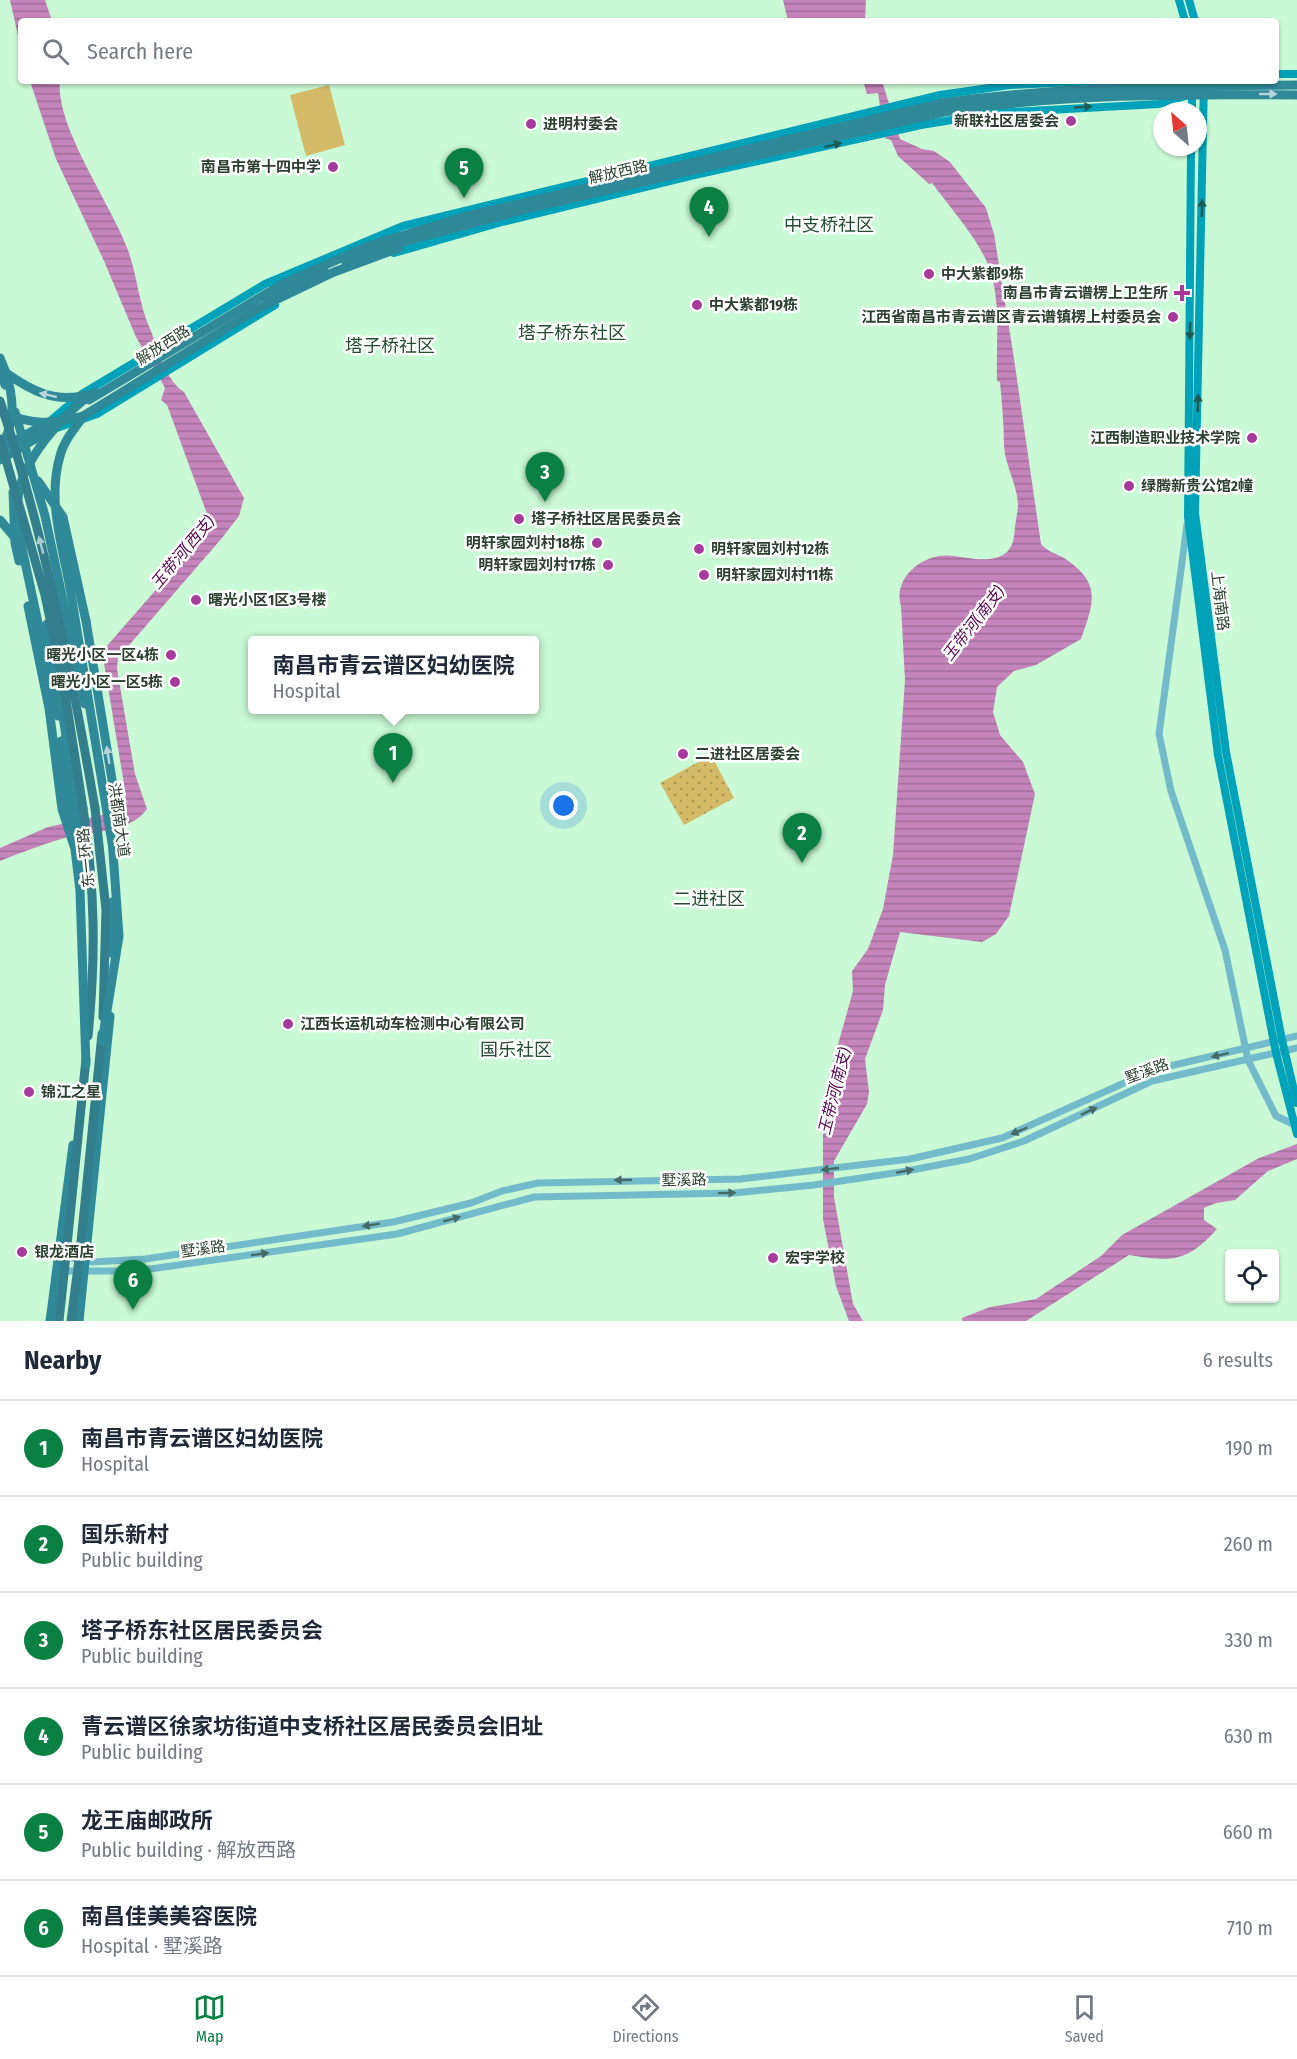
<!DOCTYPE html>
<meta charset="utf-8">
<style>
body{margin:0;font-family:"Fira Sans Condensed","Noto Sans SC",sans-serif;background:#f6f6f7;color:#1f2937}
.controls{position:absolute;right:18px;bottom:18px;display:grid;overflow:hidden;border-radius:6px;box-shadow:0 2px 4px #0004}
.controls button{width:54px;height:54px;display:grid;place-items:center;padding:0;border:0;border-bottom:2px solid #e0e1e3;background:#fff;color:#1f2937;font:30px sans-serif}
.compass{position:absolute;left:1153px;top:102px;width:54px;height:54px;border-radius:50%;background:#fff;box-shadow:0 2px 4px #0004;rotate:333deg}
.you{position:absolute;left:564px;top:806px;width:21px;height:21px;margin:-15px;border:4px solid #fff;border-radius:50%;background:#1a73e8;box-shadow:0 0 0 9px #1a73e833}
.badge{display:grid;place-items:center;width:39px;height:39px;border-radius:50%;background:#0b8043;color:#fff;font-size:20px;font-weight:700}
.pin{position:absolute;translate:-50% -50px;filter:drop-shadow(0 2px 3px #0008)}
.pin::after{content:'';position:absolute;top:32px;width:21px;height:18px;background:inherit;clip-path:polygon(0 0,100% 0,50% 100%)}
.popup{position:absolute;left:248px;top:636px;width:291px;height:78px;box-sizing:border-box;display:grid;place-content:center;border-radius:6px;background:#fff;filter:drop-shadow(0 2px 4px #0005);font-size:20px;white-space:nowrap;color:#747a83}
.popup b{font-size:22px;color:#1f2937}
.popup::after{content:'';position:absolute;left:50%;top:100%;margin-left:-12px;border:12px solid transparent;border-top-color:#fff}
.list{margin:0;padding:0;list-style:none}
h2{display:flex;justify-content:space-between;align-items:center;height:78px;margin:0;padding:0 24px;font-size:26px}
h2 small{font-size:20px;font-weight:400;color:#747a83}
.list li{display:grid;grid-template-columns:39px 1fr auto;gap:18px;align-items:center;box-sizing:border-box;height:96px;padding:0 24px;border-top:2px solid #e0e1e3}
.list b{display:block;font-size:22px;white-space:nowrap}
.list p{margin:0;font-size:20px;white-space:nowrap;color:#747a83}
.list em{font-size:20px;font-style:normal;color:#747a83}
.icon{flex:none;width:33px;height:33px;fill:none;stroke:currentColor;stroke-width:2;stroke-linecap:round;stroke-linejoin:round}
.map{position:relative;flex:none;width:1297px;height:1321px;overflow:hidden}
.search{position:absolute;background:#fff;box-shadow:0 2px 4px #0004;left:18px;right:18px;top:18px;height:66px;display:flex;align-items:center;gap:15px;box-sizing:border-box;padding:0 21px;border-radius:6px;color:#747a83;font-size:22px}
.sheet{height:654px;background:#fff}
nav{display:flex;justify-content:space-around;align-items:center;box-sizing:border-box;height:84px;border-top:2px solid #e0e1e3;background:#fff;font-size:16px;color:#747a83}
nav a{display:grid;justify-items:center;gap:3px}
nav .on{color:#0b8043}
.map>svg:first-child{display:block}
</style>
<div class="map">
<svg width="1297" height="1321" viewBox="0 0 1297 1321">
<defs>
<pattern id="park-dots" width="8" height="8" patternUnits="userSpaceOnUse" patternTransform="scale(1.5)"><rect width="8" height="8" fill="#d5bb68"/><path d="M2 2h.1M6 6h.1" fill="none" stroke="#ad9956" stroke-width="1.8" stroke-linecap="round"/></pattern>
<pattern id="water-rules" width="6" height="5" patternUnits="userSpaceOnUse" patternTransform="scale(1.5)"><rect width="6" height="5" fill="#c584bb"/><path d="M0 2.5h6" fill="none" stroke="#a06d99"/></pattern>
</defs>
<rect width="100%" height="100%" fill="#c9f9d5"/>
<!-- grass -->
<path fill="#d5bb68" d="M329,85L345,145L306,156L290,95Z"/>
<!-- park -->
<path fill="url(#park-dots)" d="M711,755L734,798L684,825L660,783Z"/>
<!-- water -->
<path fill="url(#water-rules)" d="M10,0H45L52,21H21V49Z
M783,0H866L865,21H788Z
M30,81H60C55,126 112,206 128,250C137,275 139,304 150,329C159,350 165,380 184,392L244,498L239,516L222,538L118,658L117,669L135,774L147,809C129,834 89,831 61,839C41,845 20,853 0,861V848L48,827L120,811L126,796L103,657L106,647L208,530L210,522L167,405L161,400L165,388L136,337L104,261L56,159Z
M863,81H882L900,139L922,149L934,151L950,162L986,208L994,234L1013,352L1041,544C1048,552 1055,553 1064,558C1102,583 1094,602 1081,639L1036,665L1014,671L997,687L993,712L1000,735L1023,762L1035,794L1009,916L996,934L982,942L900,932L885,985L883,1010L865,1059L869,1092L867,1104L834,1161V1197L853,1304L863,1321H849L836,1286L823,1219V1122L825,1091L853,991L852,971L868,949L883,909L893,855L905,680L901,606C892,577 925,551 954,556C969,558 994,564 1007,552C1014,544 1014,537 1015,527C1016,519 1018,511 1018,504C1017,484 1005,465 1004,446C1004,425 1002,404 1000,382L997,381C996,348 1000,313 993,280C987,248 951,209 932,183L929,184L898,156L891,140L885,138L878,93L867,94Z
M1297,1144V1159L1268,1171L1235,1200L1216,1203L1204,1208V1220L1217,1229C1187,1263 1170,1262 1129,1255L1026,1321H962V1318L990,1307L1036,1299L1101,1256L1122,1235L1259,1158Z"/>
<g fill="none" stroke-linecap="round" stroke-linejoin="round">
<!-- tertiary -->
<path stroke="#73bbca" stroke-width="7" d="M1187,525L1159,734L1171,791L1225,950L1248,1060L1276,1116L1295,1125
M62,1256L93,1262L145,1259L393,1222L471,1203L502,1191L538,1183L740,1179L910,1159L1002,1138L1153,1070L1297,1036
M61,1271H136L397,1234L534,1197L734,1193L814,1185L901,1172L969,1159L1024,1141L1152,1081L1297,1048"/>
<!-- secondary -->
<path stroke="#00a2b9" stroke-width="8" d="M1179,0L1185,21
M1189,0L1195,21
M1276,74H1297
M1204,81L1195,513L1226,752L1282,1040L1297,1103
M1192,111V81
M1191,147L1188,517L1218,755L1276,1053L1297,1134
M394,253L502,222L690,176L921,125L994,113L1159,104L1185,96
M50,421L82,394L265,284L403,226L940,95L1010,85L1100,81
M51,430L97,414L275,305"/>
<!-- primary -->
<path stroke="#308999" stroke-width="9" d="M346,263L399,243L530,208L944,112C1061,94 1178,94 1297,95
M267,300L325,272
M0,358L6,373
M0,369L5,385
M89,400L284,283L371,245L463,217L942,103C1060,86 1178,86 1297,85
M15,412L45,516L85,704
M0,449L51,421
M0,460L52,429
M38,481L63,517L86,621
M13,492L15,543L19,561
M22,548L58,716
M47,624L60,695L87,883
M61,741L73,835
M112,902L113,954
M50,1321L73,1145
M79,1321L110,1016"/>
<!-- trunk -->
<path stroke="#327e8c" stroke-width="9" d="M83,808C95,888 96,956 88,1036
M95,808L106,910L103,1017
M80,1252L102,1034
M66,1255L86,1059"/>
<!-- primary-bridge -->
<path stroke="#308999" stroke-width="9" d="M6,373C32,391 54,403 86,395
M0,412C33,425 48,425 83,416L257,309L334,272L399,248
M83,417C74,429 64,441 60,456C46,504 65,553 72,600C86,681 99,762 112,843
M0,448C16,424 14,399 6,373
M18,499C20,462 65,411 95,392
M19,513L22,548
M0,520L21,545
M28,606L49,708L62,809L75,849L80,891L86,1064
M86,621L115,798L113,826
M102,1042L119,936L112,839"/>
<!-- trunk-bridge -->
<path stroke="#327e8c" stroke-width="9" d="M0,401C44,534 71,670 95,808
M0,439L45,595L63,681L83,808
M59,1321L66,1255
M71,1321L80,1252"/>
</g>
<!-- one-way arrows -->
<defs><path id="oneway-solid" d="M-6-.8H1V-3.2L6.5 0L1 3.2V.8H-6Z" transform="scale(1.5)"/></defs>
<g fill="#b7d6db">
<use href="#oneway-solid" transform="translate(1268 94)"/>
<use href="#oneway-solid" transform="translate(48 395) rotate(-167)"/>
<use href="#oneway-solid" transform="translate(108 755) rotate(-99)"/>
</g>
<g fill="#225854">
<use href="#oneway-solid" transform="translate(1083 107) rotate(-4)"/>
<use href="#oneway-solid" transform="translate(833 145) rotate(-13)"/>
<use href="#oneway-solid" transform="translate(1202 208) rotate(-89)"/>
<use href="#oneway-solid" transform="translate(1190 331) rotate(91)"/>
<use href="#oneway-solid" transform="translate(1198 403) rotate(-89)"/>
</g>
<use fill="#adcbd1" href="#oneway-solid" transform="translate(41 545) rotate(-105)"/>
<g fill="#466b67">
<use href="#oneway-solid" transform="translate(1220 1055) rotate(167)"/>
<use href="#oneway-solid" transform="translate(1089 1111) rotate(-25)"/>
<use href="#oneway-solid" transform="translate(1019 1131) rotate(157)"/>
<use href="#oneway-solid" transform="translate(830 1169) rotate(174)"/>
<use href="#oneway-solid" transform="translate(905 1171) rotate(-11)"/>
<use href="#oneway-solid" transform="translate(623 1180) rotate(179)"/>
<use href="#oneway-solid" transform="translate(727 1193) rotate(-1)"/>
<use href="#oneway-solid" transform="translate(452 1219) rotate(-15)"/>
<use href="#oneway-solid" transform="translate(371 1225) rotate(171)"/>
<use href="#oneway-solid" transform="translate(260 1254) rotate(-8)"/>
</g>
<!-- markers -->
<g fill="#a73b9b" stroke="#fff" stroke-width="2">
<circle cx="1071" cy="121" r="6"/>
<circle cx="531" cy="124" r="6"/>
<circle cx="333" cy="167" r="6"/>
<circle cx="929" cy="274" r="6"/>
<path d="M1179 284h6v6h6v6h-6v6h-6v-6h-6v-6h6z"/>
<circle cx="697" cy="305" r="6"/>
<circle cx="1173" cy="317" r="6"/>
<circle cx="1252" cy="438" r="6"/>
<circle cx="1129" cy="486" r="6"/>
<circle cx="519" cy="519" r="6"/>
<circle cx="597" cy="543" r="6"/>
<circle cx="699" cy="549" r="6"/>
<circle cx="608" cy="565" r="6"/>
<circle cx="704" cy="575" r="6"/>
<circle cx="196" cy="600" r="6"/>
<circle cx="171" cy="655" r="6"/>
<circle cx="175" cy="682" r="6"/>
<circle cx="683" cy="754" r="6"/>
<circle cx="288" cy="1024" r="6"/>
<circle cx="29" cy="1092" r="6"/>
<circle cx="22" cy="1252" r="6"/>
<circle cx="773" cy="1258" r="6"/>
</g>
<g text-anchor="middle" stroke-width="5" stroke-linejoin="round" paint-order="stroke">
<!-- poi labels -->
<g font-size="15" font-weight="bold" fill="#2d4032" stroke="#fff" text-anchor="start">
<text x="1059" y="126" text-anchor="end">新联社区居委会</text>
<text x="543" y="129">进明村委会</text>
<text x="321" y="172" text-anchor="end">南昌市第十四中学</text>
<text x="941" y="279">中大紫都9栋</text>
<text x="1168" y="298" text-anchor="end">南昌市青云谱楞上卫生所</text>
<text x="709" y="310">中大紫都19栋</text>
<text x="1161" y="322" text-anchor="end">江西省南昌市青云谱区青云谱镇楞上村委员会</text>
<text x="1240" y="443" text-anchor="end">江西制造职业技术学院</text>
<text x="1141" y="491">绿腾新贵公馆2幢</text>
<text x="531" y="524">塔子桥社区居民委员会</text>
<text x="585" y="548" text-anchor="end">明轩家园刘村18栋</text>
<text x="711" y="554">明轩家园刘村12栋</text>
<text x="596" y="570" text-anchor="end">明轩家园刘村17栋</text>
<text x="716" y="580">明轩家园刘村11栋</text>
<text x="208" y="605">曙光小区1区3号楼</text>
<text x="159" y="660" text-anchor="end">曙光小区一区4栋</text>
<text x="163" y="687" text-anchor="end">曙光小区一区5栋</text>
<text x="695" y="759">二进社区居委会</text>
<text x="300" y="1029">江西长运机动车检测中心有限公司</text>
<text x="41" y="1097">锦江之星</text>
<text x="34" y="1257">银龙酒店</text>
<text x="785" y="1263">宏宇学校</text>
</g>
<!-- street labels -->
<g font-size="15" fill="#2d4032" stroke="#fff">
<text transform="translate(618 172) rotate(-13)" y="5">解放西路</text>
<text transform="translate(163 345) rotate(-32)" y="5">解放西路</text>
<text transform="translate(1220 601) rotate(83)" y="5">上海南路</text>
<text transform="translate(119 820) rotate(82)" y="5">洪都南大道</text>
<text transform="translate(86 858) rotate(-96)" y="5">东一环路</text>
<text transform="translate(1147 1071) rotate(-20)" y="5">墅溪路</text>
<text transform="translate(684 1180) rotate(-1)" y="5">墅溪路</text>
<text transform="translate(203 1249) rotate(-8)" y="5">墅溪路</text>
</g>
<!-- water labels -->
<g font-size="16" font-style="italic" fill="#5b0a54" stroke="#fff">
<text transform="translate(182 552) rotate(-50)" y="6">玉带河(西支)</text>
<text transform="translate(973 623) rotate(-52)" y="6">玉带河(南支)</text>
<text transform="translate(834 1091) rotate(-76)" y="6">玉带河(南支)</text>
</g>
<!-- quarter labels -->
<g font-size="18" fill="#224d30" stroke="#fff">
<text x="829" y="231">中支桥社区</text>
<text x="572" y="339">塔子桥东社区</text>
<text x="390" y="352">塔子桥社区</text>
<text x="709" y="905">二进社区</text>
<text x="516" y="1056">国乐社区</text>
</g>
</g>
</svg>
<div class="controls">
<button><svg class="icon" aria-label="locate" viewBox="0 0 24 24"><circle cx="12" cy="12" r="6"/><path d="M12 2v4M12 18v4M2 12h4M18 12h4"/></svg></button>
</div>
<svg class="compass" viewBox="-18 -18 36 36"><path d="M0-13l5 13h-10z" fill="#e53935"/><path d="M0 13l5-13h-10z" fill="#747a83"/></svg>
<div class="you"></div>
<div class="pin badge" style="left:393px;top:783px">1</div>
<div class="popup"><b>南昌市青云谱区妇幼医院</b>Hospital</div>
<div class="pin badge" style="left:802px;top:863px">2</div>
<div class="pin badge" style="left:545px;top:502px">3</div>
<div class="pin badge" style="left:709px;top:237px">4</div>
<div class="pin badge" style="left:464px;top:198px">5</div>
<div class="pin badge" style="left:133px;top:1310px">6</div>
<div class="search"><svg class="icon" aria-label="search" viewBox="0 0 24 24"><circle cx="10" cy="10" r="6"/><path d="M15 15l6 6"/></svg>Search here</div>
</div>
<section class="sheet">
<h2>Nearby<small>6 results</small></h2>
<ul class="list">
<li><span class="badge">1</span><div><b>南昌市青云谱区妇幼医院</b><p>Hospital</p></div><em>190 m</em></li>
<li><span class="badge">2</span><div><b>国乐新村</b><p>Public building</p></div><em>260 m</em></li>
<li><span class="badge">3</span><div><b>塔子桥东社区居民委员会</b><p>Public building</p></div><em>330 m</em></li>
<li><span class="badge">4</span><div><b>青云谱区徐家坊街道中支桥社区居民委员会旧址</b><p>Public building</p></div><em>630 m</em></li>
<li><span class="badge">5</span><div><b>龙王庙邮政所</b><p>Public building · 解放西路</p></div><em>660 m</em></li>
<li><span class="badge">6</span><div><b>南昌佳美美容医院</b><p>Hospital · 墅溪路</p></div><em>710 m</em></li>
</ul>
</section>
<nav>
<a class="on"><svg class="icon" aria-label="map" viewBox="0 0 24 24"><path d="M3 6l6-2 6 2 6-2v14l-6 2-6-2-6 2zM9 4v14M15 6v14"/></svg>Map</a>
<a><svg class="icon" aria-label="directions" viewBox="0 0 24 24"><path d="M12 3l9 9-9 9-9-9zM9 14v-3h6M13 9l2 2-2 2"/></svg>Directions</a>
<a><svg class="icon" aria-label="saved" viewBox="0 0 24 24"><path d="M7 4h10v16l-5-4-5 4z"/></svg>Saved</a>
</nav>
